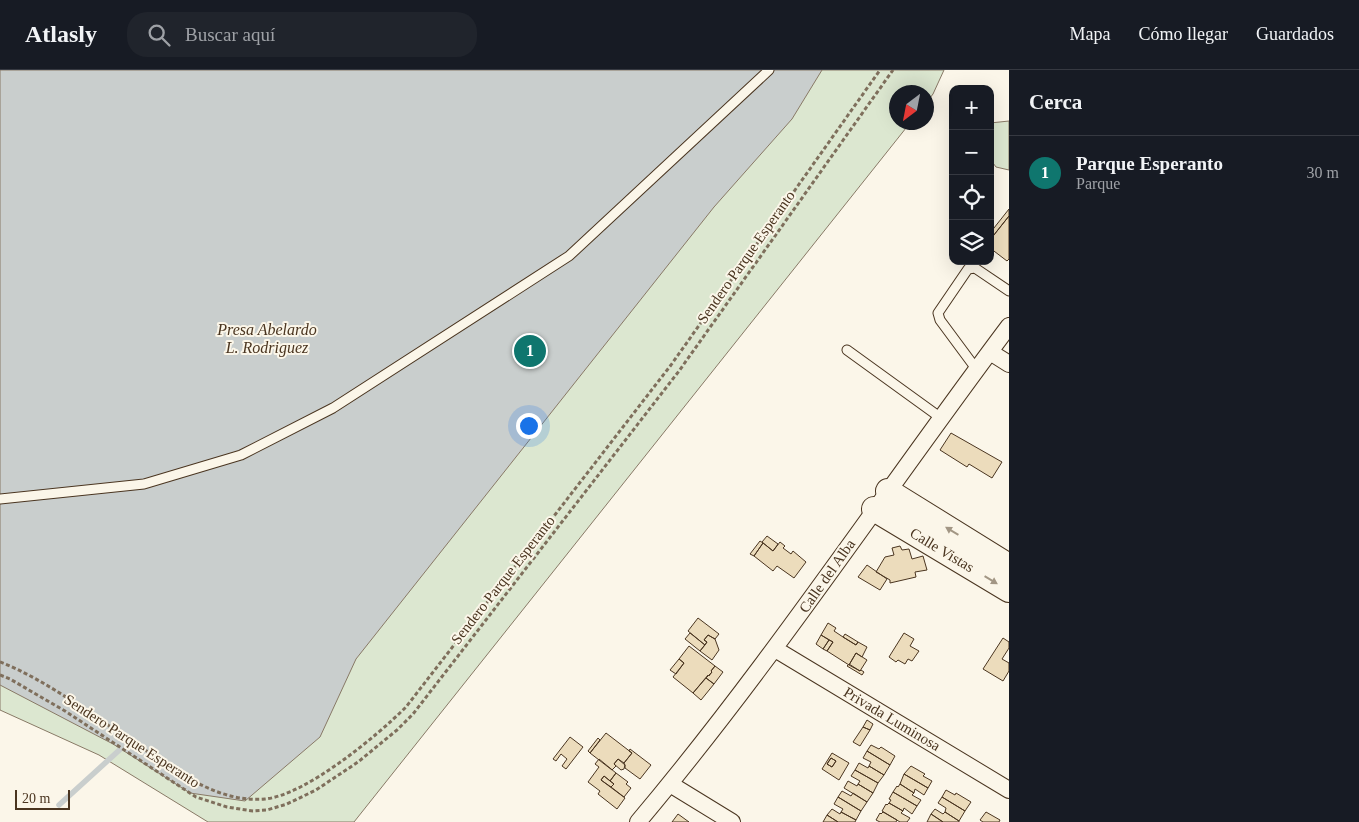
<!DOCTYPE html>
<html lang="es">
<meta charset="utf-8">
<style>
body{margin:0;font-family:Georgia,serif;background:#20242c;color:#f1f3f6}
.controls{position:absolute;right:15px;top:15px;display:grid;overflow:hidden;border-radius:10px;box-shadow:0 5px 20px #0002}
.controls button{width:45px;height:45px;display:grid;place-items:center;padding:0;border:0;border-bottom:1px solid #363941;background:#171b24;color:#f1f3f6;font:25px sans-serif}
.compass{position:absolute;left:889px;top:15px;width:45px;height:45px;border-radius:50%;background:#171b24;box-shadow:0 5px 20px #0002;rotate:212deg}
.scale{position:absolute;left:15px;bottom:12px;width:55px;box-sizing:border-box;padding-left:5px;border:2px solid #4a3520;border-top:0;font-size:14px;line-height:18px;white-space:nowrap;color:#4a3520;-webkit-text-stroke:4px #fbf6e9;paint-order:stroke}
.you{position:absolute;left:528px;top:355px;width:18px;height:18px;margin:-12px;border:4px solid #fff;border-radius:50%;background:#1a73e8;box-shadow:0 0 0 8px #1a73e833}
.badge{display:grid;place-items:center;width:32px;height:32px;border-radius:50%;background:#0f766e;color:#fff;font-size:16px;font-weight:700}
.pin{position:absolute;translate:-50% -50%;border:2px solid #fff;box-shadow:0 1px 5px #0006}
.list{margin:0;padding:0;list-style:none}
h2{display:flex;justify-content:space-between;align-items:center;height:65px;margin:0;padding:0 20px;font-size:21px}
h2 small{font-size:16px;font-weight:400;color:#9ea1a6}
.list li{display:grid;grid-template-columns:32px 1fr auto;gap:15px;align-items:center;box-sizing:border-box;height:75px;padding:0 20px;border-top:1px solid #363941}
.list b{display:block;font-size:19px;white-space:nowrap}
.list p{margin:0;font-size:16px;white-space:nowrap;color:#9ea1a6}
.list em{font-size:16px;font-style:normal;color:#9ea1a6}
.icon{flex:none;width:28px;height:28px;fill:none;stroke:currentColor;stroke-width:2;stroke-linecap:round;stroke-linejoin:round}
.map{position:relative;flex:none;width:1009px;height:752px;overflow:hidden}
header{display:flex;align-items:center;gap:30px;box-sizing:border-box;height:70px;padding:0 25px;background:#171b24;border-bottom:1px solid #363941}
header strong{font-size:24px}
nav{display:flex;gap:28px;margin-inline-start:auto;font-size:18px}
.search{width:350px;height:45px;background:#20242c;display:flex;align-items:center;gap:12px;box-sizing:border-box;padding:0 18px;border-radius:20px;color:#9ea1a6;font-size:19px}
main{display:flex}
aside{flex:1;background:#171b24}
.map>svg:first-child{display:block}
</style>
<header>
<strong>Atlasly</strong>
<div class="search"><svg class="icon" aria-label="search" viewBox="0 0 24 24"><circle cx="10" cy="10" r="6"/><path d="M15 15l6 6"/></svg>Buscar aquí</div>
<nav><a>Mapa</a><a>Cómo llegar</a><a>Guardados</a></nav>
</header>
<main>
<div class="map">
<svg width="1009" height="752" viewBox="0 0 1009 752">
<rect width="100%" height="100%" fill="#fbf6e9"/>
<!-- green -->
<path fill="#dce7d0" stroke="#887966" d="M722,0H944L933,24L927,32L926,22H896V52L910,53L354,752H208L99,685L0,640V397Z
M1009,51V100L996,97L990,89V53Z"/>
<!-- water -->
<path fill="#c9cecd" stroke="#887966" d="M0,0H822L792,49L714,137L356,589L320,667L245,731L190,723L113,674L0,615Z"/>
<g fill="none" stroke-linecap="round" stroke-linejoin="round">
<!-- stream -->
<path stroke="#c9cecd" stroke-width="5.5" d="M59,735L126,674"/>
</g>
<!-- building -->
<path fill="#ecdcbc" stroke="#4a3520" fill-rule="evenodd" d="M1009,139V146L993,166L990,163Z
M1009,146V189L1007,191L990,178V170Z
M951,363L1002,392L992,408L969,394L967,397L940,380Z
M767,466L778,474L773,481L762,472Z
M760,471L763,473L754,486L750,484Z
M780,472L785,476L783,478L791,484L793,481L806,492L794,508L777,496L773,501L754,486L763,473L773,481Z
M900,476L902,480L909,479L912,489L923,486L927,500L915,502L916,507L890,513V510L876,502L885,487L894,485L892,478Z
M867,495L887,509L880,520L858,507Z
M698,548L719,564L715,569L708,565L704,570L707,572L705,575L688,561Z
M828,553L836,558L834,561L843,567L856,575L858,572L867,577L862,587L856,583L849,595L827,581L833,572L821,565Z
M690,563L705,575L700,581L685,569Z
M904,563L914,569L910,576L919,581L912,591L908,589L905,594L898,590L896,592L889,587Z
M845,564L858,572L856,575L843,567Z
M708,565L715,569L719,580L712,590L700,581L707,572L704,570Z
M821,565L829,570L823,579L816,574Z
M1003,568L1009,572V578L1002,589L1009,593V601L1003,611L983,599Z
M829,570L833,572L827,581L823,579Z
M689,576L715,596L711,601L712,602L709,606L708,605L693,623L673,607L684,593L679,589Z
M856,583L867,590L860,601L849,595Z
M679,589L684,593L676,604L670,600Z
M849,594L860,601L861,600L864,602L862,605L847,596Z
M715,596L723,602L714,614L706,608L712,602L711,601Z
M706,608L714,614L701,630L693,623Z
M867,650L873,654L870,660L863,657Z
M863,657L870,660L860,676L853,672Z
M606,663L632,683L624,693L618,689L614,694L616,696L612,700L590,683Z
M570,667L583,677L566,699L562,696L567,689L561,684L556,691L553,689Z
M598,668L600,670L590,683L588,681Z
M871,675L879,679L881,677L895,686L890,695L867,681Z
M630,679L651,695L640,709L625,698V695L624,693L632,683L629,681Z
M867,681L890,695L884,705L869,696L871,692L863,688Z
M832,683L849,693L839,710L822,699ZM831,688L836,691L832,697L827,694Z
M831,688L836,691L832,697L827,694Z
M599,689L616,703L610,711L604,706L601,710L625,728L617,739L598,724L600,721L588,712L599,697L595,694Z
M618,689L625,695L624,699L621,700L614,694Z
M859,693L868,698L869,696L884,705L878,713L855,700Z
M911,696L925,704L923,706L932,711L928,718L904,704Z
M855,700L878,713L873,723L858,714L860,711L851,706Z
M616,703L628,712L626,714L631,718L624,727L611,717L614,714L610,711Z
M904,704L928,718L924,725L915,719L914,723L900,714Z
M604,706L614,714L611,717L601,710Z
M848,711L857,716L858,714L873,723L867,732L844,718Z
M900,714L914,723L912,725L921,730L917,736L893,722L897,716L898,717Z
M946,720L955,725L956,723L971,732L965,741L942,727Z
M842,721L851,726L853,723L867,732L861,741L838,727Z
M893,722L917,736L912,744L904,738L903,741L889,733L891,730L889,729Z
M838,727L861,741L856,750L841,742L843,739L834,734Z
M942,727L965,741L959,751L945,742L946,738L938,733Z
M889,733L903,741L901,743L910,748L907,752H900L882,741L886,734L887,735Z
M832,739L840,744L841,742L856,750L855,752H838L827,745Z
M935,739L943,744L945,742L959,751V752H943L931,744Z
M883,742L897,750L896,752H880L876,750L880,743L881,744Z
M986,742L1000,750L999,752H983L980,750Z
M678,744L689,752H672Z
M931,744L943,752H927Z
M827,745L838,752H823Z"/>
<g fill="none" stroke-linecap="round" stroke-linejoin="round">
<defs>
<path id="lane" d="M847,280L941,348
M977,300L940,250L938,243L968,199L975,198L1009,221
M0,429L144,414L241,385L333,338L569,186L769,0"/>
<path id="street" d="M990,282L1009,294
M775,579L1009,720
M670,714L732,752
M638,752C771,594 885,421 1009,256"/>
<path id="secondary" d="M888,421L1009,496
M874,439L1009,520"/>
</defs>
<!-- lane casing -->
<use href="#lane" stroke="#4a3520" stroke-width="11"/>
<!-- street casing -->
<use href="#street" stroke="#4a3520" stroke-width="18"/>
<!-- secondary casing -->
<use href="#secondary" stroke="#4a3520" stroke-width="26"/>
<!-- path -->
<path stroke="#7f6f5c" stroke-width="3" stroke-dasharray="4 2.5" stroke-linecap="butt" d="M0,592C47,610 96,648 139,676C177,701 217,733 265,729C306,725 377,666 406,637L671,295L880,0
M0,605L10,609L65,641L196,727L227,737L253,741L267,740L287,734L316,720L358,692L397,660L413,644L679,301L893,0"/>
<!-- lane -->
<use href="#lane" stroke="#fbf6e9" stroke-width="9"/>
<!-- street -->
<use href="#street" stroke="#fbf6e9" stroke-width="16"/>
<!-- secondary -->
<use href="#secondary" stroke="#fbf6e9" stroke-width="24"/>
</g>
<!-- one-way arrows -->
<defs><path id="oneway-solid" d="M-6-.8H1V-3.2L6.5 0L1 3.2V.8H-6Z" transform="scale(1.25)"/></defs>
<g fill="#a29684">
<use href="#oneway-solid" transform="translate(952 461) rotate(-149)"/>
<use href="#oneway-solid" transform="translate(991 510) rotate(31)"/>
</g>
<g text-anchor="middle" stroke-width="4" stroke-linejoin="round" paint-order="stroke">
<!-- street labels -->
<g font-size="15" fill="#4a3520" stroke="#fbf6e9">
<text transform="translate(746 187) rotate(-55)" y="5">Sendero Parque Esperanto</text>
<text transform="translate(942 480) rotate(31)" y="5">Calle Vistas</text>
<text transform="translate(827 506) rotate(-55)" y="5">Calle del Alba</text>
<text transform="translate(503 510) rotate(-52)" y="5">Sendero Parque Esperanto</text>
<text transform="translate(892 649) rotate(31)" y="5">Privada Luminosa</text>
<text transform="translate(132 671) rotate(33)" y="5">Sendero Parque Esperanto</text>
</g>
<!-- water labels -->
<g font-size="16" font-style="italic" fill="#4a3520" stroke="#fbf6e9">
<text x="267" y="265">Presa Abelardo<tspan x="267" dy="18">L. Rodriguez</tspan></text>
</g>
</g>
</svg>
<div class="controls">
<button>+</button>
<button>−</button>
<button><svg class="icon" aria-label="locate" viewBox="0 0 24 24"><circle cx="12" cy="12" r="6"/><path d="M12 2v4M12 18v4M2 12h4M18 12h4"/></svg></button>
<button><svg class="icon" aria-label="layers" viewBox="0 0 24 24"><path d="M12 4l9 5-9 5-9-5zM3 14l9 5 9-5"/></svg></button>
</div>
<svg class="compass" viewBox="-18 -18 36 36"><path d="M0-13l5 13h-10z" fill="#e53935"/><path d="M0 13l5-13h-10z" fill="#9ea1a6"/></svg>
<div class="scale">20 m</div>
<div class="you"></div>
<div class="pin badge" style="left:530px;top:281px">1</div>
</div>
<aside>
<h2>Cerca<small></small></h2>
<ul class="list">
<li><span class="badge">1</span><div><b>Parque Esperanto</b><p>Parque</p></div><em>30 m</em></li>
</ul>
</aside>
</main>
